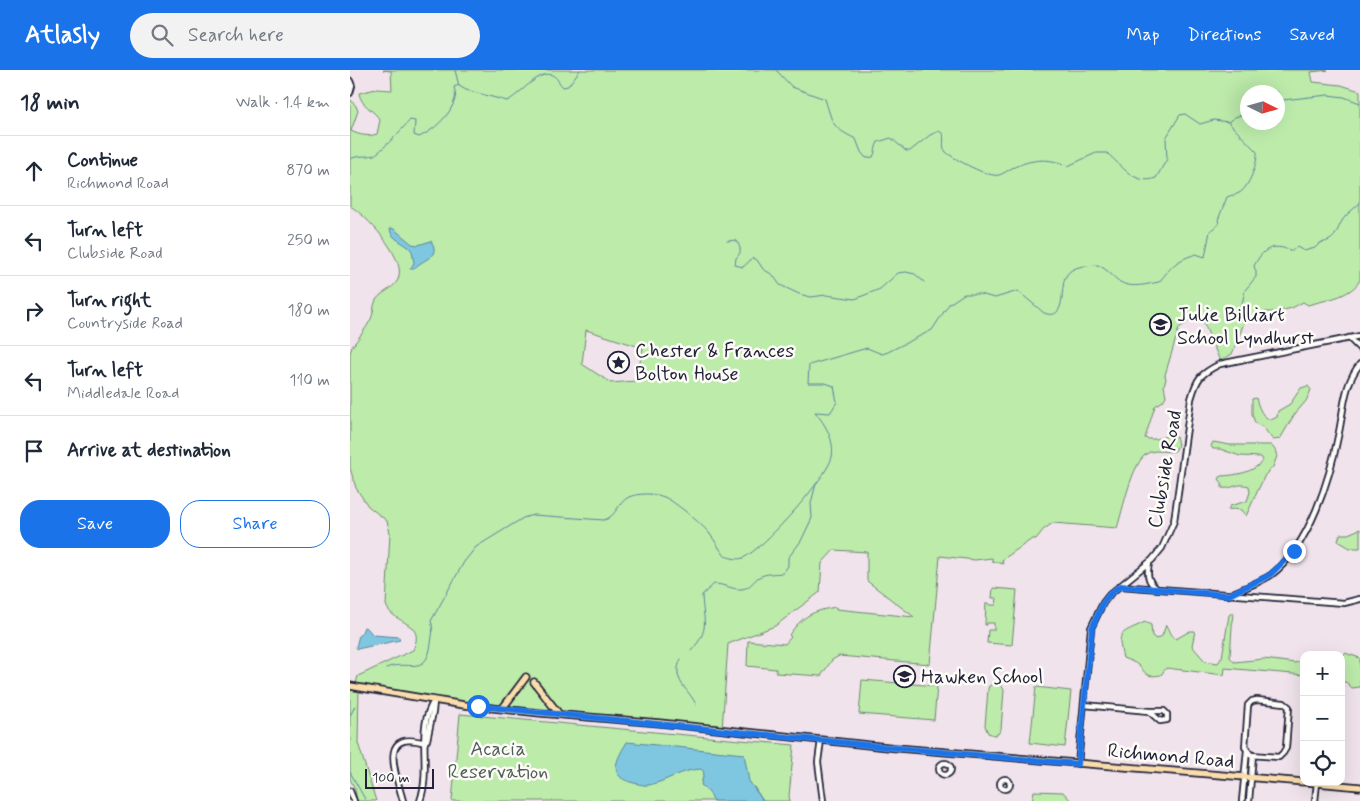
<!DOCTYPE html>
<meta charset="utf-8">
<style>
body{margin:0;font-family:Mynerve,sans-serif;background:#f2f2f3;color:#1f2937}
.controls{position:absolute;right:15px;bottom:15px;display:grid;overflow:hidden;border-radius:10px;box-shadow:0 5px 20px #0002}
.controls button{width:45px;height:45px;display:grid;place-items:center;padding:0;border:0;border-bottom:1px solid #e0e1e3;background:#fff;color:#1f2937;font:25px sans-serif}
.compass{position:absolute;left:890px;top:15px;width:45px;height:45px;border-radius:50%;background:#fff;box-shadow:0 5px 20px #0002;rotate:95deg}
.scale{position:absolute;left:15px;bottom:12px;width:69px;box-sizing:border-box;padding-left:5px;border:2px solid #22223b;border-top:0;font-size:14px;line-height:18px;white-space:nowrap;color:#22223b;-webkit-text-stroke:4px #fdfcf7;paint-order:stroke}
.stop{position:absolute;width:15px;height:15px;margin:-11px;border:4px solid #1a73e8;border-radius:50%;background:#fff}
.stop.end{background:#1a73e8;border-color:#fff;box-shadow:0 1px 5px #0008}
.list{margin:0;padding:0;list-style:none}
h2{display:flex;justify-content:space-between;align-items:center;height:65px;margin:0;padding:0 20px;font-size:21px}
h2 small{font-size:16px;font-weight:400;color:#747a83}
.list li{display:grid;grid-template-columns:32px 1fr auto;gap:15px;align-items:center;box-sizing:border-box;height:70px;padding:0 20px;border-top:1px solid #e0e1e3}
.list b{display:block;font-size:19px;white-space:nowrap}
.list p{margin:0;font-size:16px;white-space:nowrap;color:#747a83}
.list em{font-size:16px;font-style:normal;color:#747a83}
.actions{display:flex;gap:10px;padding:15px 20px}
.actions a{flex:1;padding:11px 0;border:1px solid #1a73e8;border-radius:20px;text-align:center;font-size:18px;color:#1a73e8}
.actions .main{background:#1a73e8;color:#fff}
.icon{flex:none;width:28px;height:28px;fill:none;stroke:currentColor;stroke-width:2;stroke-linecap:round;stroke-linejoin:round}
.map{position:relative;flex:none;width:1010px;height:731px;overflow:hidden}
header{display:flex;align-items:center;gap:30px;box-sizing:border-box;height:70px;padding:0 25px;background:#1a73e8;color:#fff}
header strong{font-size:24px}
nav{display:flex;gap:28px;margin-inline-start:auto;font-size:18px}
.search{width:350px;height:45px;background:#f2f2f3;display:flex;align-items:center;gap:12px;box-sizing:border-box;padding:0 18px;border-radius:28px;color:#747a83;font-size:19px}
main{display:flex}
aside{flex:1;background:#fff}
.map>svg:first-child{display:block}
</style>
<header>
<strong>Atlasly</strong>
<div class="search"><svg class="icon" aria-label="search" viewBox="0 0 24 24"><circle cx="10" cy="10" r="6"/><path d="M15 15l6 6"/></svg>Search here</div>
<nav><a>Map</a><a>Directions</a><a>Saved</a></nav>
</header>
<main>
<aside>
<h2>18 min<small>Walk · 1.4 km</small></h2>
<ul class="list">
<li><svg class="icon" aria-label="ahead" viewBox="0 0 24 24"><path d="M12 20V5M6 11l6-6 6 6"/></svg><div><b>Continue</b><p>Richmond Road</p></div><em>870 m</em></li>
<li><svg class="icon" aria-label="left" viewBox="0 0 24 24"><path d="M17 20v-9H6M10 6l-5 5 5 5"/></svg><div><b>Turn left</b><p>Clubside Road</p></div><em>250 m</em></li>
<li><svg class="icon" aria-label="right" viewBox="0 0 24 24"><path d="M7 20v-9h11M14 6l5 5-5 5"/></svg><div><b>Turn right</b><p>Countryside Road</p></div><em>180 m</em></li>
<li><svg class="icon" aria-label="left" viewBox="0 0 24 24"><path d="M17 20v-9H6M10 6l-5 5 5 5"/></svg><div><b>Turn left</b><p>Middledale Road</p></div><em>110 m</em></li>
<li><svg class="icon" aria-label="arrive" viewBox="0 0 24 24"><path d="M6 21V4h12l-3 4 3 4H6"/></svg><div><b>Arrive at destination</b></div></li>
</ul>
<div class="actions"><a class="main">Save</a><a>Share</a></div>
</aside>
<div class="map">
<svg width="1010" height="731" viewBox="0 0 1010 731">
<rect width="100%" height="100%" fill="#f0e3eb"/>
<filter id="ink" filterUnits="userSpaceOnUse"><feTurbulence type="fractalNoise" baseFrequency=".02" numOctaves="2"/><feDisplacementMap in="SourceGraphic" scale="10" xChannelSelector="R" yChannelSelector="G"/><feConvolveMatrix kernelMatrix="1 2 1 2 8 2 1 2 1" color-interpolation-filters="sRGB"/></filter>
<g filter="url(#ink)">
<!-- green -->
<path fill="#bcebaa" stroke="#6f8672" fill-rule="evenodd" d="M33,0H978L961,2L963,12L991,15L1010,21V210C1001,227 975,230 958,235L953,232L942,238L926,242H915L894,253L882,284L870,291L850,244L829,258L815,305L816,309L814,315L816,326L813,331L805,336L795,368C805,372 816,364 826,366L828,375L825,381C816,383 806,379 798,383C782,391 773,440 767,458L703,453L694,459L686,469H682L652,490L653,494L642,491V488L625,490L590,486L580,594L489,586L482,590L471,606L426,603V599L397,596L398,571L435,574L441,567L439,565C453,545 463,541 486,537V539L564,547L517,511V482L484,480L472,493L470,522L425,556L378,574L372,660L190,643L9,618L8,673L26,731H7L5,719L0,709V616L5,617L8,606L63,580C77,551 43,555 36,535L40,463L37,451L18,436L6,418L0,398V283L2,277C8,268 16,259 21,249C24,243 23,235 26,230C32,221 47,218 49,206C54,186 16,145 0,136V29L6,36L8,41L1,61C9,65 18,67 27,64L30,50C23,39 11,36 9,23L26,19L42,20L41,1ZM898,22H928V52H898ZM236,260L293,278L286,311L261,313L232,294Z
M958,316L961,320L956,331L944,345L930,369L923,370L913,357L905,353L902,344V329L906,328C909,338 911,346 921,350L927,347L928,341L940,334L951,318Z
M863,372L880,375H921L925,380L927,386L923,397L915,405L896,446L891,440L882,439L878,440L880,436L897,431L900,422L899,416C885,412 883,420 872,418V413L869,409L871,406C886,405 904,403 913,390L911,387L890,386L870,379H863L861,376Z
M1010,459V478H1000L988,471L990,464H998Z
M643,518L667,520L662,575L637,573L638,560H644V553H637V555H635L636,533H639V535H646L647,528H642Z
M883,542L880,587L884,592L914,589L945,593L954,589V605L875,598L874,605L816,598L811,605C797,607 798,606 789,596C785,592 778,590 773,588C766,560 771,564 795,552L801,555L802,566L806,569L812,566L816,555L821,565L826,569L840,561H845L842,576L855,591L868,593L872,587L879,545Z
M995,583L1010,588V617L1002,618L996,612L991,613V589Z
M512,610L587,616L584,650L509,644Z
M643,614L651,615L654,620L651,659L648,664L644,665L638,663L635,656L638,619L639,616Z
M686,617L721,621L715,677L680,673Z
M110,644L444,675L439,726L440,731H413L404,717L402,731H102Z
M684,721L713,722L721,731H682Z"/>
<!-- water -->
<path fill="#7fc7e0" stroke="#5a859e" d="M40,158L44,159L62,174L68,175L81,171C92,188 71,189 64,199H60L64,193L62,181C56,172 40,170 40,158Z
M14,557L17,558L23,565L49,567L50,570L7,579L6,577L9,565L12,562Z
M277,672L394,684L399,711L413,731H364L358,721L351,715L354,702L351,699C330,700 318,711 299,715C295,716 289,714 284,713C257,707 266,690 277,672Z"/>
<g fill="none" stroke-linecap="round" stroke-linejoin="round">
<!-- stream -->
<path stroke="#5a859e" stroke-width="1" d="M105,0L109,16L116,20L157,31C169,26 188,0 202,5C207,7 209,13 213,17L218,16L230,0
M426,0L442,17L475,29C483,54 481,57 506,69L511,82L516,88L523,87C526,82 525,77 528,72L541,68L556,81H560L580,65L589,61L593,64C595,71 591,76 596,82C604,89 639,108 649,105C653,104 658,100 662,98C682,89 698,87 718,96L746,83H757C772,96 785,116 806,108L817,89L816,68L830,45L835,44L850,54L864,50L878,52
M928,33L933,30L978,25L994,27L1010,33
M0,89C8,85 17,87 24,85C31,82 54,57 60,50L65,51L64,65L69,67C83,61 101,45 105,29C106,25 105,21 104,17L109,15
M377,171L386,170C390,176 393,182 386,188L385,195L393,197L403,188L407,190L413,199L423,205L430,215L449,224L461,227L476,225L505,229L530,219L548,203L556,202L565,204L574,212
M890,237L892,234L895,220L906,207V202L904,196C912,180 922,172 941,181L947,177L954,181L965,178L970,173C987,170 985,163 992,151C996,144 1004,139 1010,133
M341,581C361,559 353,552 352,525L364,514C374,514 383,520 392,519C400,518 403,511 409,507C416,503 425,504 433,503L438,496V488L451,471L462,448L461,433L466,414
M331,589C320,611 340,619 346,635
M36,598C58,589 76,608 81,574C82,565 84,559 81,551L114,492L126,477L173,448L183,445L254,450C266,447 268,432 279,427C288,423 305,423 314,427C324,431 352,454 359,463C365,470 369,479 375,486C381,488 387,490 393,488C413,479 477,408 482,387C485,370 475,354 465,342L480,343L487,332L484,316L475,313H458L459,295L517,278L532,284L538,282L582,260L599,234L614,224H629L645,228L668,221L694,243C718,252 709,216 716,206C722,195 737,196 748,195C757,199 762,206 770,212C782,219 797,214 809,212C823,195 825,191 846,184L855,187L860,161L869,154L868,150L877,127C881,125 886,125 889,123C899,118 908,92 907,82L878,52L885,47L898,43
M0,646L5,636
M0,702L16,731"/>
<defs>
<path id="minor" d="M0,11L2,16L0,23
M999,268L1010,279
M799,493C797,503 797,511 806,518
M770,516L994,533L1010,529
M879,525C891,519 911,512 921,505C960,476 980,408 989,362C994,338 994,314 1010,294
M907,630L934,633L939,637L936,678L933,683L929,687L901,685L895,677L898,635L902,631Z
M734,635L799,641L810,651L817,650V644L814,641H799
M77,670L83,642L84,631
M471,670L468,692L473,731
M589 699a6 6 0 1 1 12 0a6 6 0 1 1-12 0Z
M728,694L741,558L753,533L760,524L802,490L812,478L824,451L841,329C847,308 850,304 870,294L1010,266
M650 714a5 5 0 1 1 10 0a5 5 0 1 1-10 0Z
M0,721L4,731
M53,731C46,704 27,659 75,673
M70,731C82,698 65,658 84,631
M892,731L897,680
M899,731L903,685
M965,731L967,713"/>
<path id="major" d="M184,612L209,644
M0,616L114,635L190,643L310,653L547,678L954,712
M152,639L176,607
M956,712L1010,717"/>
</defs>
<!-- minor casing -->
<use href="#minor" stroke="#22223b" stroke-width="8"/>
<!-- major casing -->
<use href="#major" stroke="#22223b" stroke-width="9"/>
<!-- minor -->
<use href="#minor" stroke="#fdfcf7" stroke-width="4.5"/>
<!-- major -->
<use href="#major" stroke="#faddab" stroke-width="5.5"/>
</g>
</g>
<g fill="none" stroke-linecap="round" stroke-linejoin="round" filter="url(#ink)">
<!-- route -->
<path stroke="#1a73e8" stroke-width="6" d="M128,636L547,678L728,694L742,558L753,533L760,524L770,516L879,525L920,505L944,481"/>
</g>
<!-- icons -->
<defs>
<symbol id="school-ring" viewBox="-11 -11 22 22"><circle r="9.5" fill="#fdfcf7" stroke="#22223b" stroke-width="1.5"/><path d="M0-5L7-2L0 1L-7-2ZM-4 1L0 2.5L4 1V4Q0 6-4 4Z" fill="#22223b"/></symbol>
<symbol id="sight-ring" viewBox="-11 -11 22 22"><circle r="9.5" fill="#fdfcf7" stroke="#22223b" stroke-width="1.5"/><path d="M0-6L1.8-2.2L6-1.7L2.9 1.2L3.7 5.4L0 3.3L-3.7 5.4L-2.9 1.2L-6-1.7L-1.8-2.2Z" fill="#22223b"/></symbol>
</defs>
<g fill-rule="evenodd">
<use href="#school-ring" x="798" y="242" width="25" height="25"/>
<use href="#sight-ring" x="256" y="280" width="25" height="25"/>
<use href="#school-ring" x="542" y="594" width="25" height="25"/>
</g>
<g text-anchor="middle" stroke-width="5" stroke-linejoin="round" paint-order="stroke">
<!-- poi labels -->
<g font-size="20" fill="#22223b" stroke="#fdfcf7" text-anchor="start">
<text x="827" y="251">Julie Billiart<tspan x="827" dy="23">School Lyndhurst</tspan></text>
<text x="285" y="287">Chester &amp; Frances<tspan x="285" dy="23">Bolton House</tspan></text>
<text x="571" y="613">Hawken School</text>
</g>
<!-- street labels -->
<g font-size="20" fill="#22223b" stroke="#fdfcf7">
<text transform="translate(814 399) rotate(-80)" y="7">Clubside Road</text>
<text transform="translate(821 685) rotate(5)" y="7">Richmond Road</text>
</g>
<!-- park labels -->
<g font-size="20" fill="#505e5c" stroke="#fdfcf7">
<text x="148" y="685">Acacia<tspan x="148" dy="23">Reservation</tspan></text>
</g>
</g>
</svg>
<div class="controls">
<button>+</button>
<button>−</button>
<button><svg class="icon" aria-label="locate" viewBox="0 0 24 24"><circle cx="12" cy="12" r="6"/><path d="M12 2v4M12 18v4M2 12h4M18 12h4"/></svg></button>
</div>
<svg class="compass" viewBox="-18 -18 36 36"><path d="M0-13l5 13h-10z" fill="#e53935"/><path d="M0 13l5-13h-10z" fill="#747a83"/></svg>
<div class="scale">100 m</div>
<div class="stop" style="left:128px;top:636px"></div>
<div class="stop end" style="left:944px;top:481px"></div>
</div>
</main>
